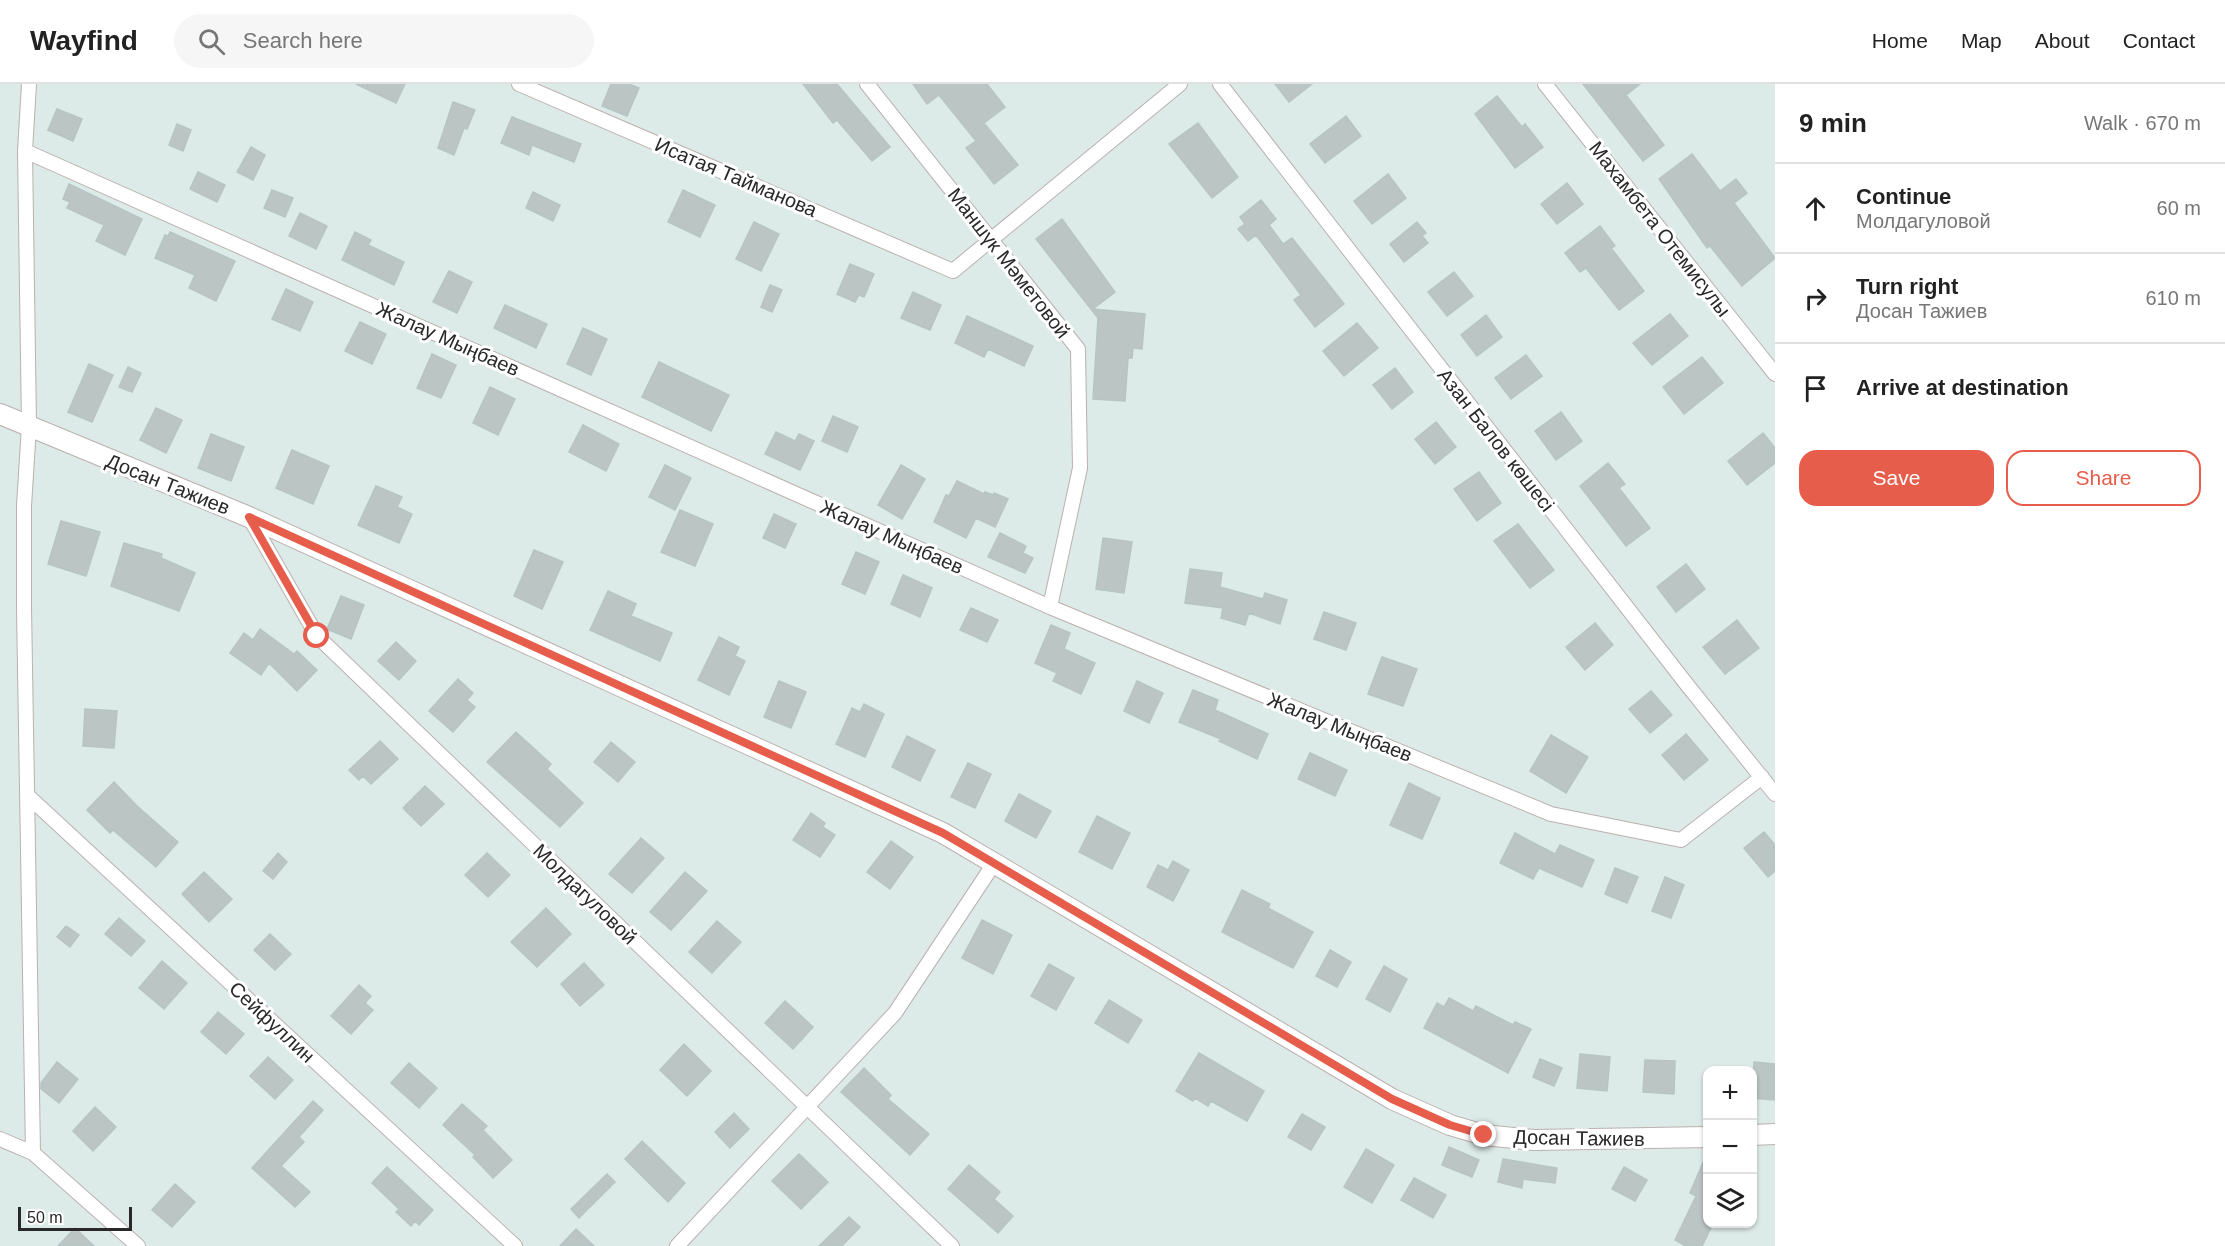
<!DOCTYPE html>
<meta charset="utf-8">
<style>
body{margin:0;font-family:Arial,sans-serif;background:#f6f6f6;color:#222}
.controls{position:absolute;right:18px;bottom:18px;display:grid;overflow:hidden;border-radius:12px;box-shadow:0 2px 4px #0004}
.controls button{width:54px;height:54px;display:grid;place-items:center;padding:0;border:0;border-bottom:2px solid #e0e0e0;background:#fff;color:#222;font:30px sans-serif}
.scale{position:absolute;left:18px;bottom:15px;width:114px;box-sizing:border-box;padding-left:6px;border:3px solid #292929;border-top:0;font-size:16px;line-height:21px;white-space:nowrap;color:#292929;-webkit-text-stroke:4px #fff;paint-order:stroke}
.stop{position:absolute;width:18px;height:18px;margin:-14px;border:4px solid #e75d4c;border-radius:50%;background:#fff}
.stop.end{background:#e75d4c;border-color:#fff;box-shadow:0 2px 6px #0008}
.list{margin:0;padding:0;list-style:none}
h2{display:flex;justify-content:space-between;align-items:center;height:78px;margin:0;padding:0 24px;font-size:26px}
h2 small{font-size:20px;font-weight:400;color:#767676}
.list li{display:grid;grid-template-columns:39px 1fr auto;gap:18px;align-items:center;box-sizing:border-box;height:90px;padding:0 24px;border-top:2px solid #e0e0e0}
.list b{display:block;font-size:22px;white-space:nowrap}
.list p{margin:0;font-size:20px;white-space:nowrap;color:#767676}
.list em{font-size:20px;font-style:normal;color:#767676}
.actions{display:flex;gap:12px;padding:18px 24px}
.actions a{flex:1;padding:14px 0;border:2px solid #e75d4c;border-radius:18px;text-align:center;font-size:21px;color:#e75d4c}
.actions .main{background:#e75d4c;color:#fff}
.icon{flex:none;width:33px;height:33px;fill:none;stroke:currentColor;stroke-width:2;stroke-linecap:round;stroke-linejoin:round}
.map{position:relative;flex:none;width:1775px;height:1162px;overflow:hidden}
header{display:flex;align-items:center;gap:36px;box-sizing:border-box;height:84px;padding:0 30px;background:#fff;border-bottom:2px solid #e0e0e0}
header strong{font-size:28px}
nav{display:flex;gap:33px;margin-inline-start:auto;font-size:21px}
.search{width:420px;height:54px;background:#f6f6f6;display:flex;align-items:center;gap:15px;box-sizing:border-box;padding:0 21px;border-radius:33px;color:#767676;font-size:22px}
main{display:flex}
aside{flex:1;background:#fff}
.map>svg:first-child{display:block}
</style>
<header>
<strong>Wayfind</strong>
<div class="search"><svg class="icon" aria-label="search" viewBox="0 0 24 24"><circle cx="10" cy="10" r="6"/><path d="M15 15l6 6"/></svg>Search here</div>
<nav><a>Home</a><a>Map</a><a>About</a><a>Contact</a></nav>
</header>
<main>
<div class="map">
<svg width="1775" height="1162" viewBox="0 0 1775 1162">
<rect width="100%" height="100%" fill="#dceae8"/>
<!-- building -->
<path fill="#bbc5c4" stroke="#b6c5c4" stroke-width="1.5" d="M356,0H405L396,19Z
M611,0H629L639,4L627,32L602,22Z
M803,0H837L890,63L872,77L837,36L833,39Z
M913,0H987L1005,23L984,39L1018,81L994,100L966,64L976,57L939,11L927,20Z
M1275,0H1312L1289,18Z
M1583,0H1640L1626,11L1664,61L1643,77Z
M1497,12L1522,43L1525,40L1543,63L1515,84L1475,30Z
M453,18L475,26L467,45L464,44L454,71L438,64Z
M57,25L82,35L73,57L48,46Z
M1346,32L1361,52L1325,79L1310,60Z
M512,33L581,60L574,78L532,61L529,71L501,59Z
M1198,39L1238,93L1212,114L1169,60Z
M177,40L191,46L183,67L169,61Z
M251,63L265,71L253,96L237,88Z
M1692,70L1720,107L1736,95L1747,109L1734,119L1775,174L1742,202L1710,162L1707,164L1659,95Z
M198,88L225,101L217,118L190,105Z
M1388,90L1406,114L1372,140L1354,117Z
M1567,99L1583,120L1557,140L1541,120Z
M69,100L142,135L125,171L96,157L104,141L67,124L70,118L63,115Z
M272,106L293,114L285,133L264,124Z
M683,106L715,121L700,153L668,138Z
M533,108L560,121L553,137L526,124Z
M1261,116L1276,135L1269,141L1283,160L1292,154L1344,220L1315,243L1294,216L1301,211L1256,151L1248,157L1238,145L1245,140L1240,133Z
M300,129L327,142L316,165L289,152Z
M1062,135L1115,208L1093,225L1145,230L1142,265L1133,264L1132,274H1128L1125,317L1093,315L1098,234L1036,155Z
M754,138L779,150L761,187L736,175Z
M1417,138L1426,149L1422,152L1428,159L1404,178L1390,160Z
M1600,142L1615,162L1611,164L1644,207L1619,226L1586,184L1580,188L1565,169Z
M170,148L235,177L216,217L189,204L195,191L155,174L165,151L168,152Z
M355,148L371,156L368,161L404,178L394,201L342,176Z
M850,180L874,190L864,213L859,211L855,218L837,210Z
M449,187L472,198L457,229L433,218Z
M1454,188L1473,212L1447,232L1428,208Z
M770,201L782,206L772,228L761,223Z
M286,205L313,218L300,247L272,235Z
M913,208L941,221L930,246L901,234Z
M505,221L547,240L536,264L494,244Z
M1670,230L1688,252L1652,281L1633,259Z
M1486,231L1502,253L1477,272L1461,251Z
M967,232L1033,262L1024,282L988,265L984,273L955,259Z
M360,238L386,250L372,280L345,267Z
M1357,239L1378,264L1344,292L1323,267Z
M583,244L607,255L591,291L567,280Z
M432,270L456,281L441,314L417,304Z
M1526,271L1542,292L1511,315L1495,294Z
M1702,273L1723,299L1684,330L1663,303Z
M659,278L729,311L711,347L642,313Z
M89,280L113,291L92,338L68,328Z
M128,283L141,289L132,308L119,303Z
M1395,284L1413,308L1392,325L1373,301Z
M490,303L515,315L498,351L473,339Z
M156,324L182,336L166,369L140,356Z
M1561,328L1582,357L1556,376L1535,347Z
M833,332L858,343L847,368L822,357Z
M1436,338L1456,363L1435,380L1415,355Z
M583,341L619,360L606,387L569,368Z
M776,348L795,357L799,350L814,357L800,386L765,370Z
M1763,349L1775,364V379L1747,401L1728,377Z
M211,350L244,363L231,397L198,384Z
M292,366L329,382L313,420L276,404Z
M1608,379L1625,400L1619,404L1650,444L1626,462L1580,402Z
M665,381L691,394L675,426L649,413Z
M901,381L925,395L902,435L878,421Z
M1479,388L1501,419L1477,437L1454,405Z
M957,397L984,410L985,408L993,411L994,409L1008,415L995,443L976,434L966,454L934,438L946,411L949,412Z
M376,402L402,413L397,423L412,430L399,459L358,441Z
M680,426L713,440L695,482L661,468Z
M774,430L796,440L785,464L763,454Z
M61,437L100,448L86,492L48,480Z
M1518,440L1554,486L1530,504L1494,457Z
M1000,449L1026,462L1023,469L1033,474L1025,489L988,473Z
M1103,454L1132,458L1124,509L1096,505Z
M124,459L162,470L161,474L195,489L179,527L111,502Z
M534,466L563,478L542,525L514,512Z
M856,468L879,478L865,510L842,500Z
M1686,480L1705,505L1676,528L1657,503Z
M1190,485L1222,489L1220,503L1263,515L1265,509L1287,516L1280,540L1249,529L1245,541L1221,534L1223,524L1185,519Z
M903,491L932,504L920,533L891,520Z
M608,507L636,520L631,532L672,549L660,577L590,546Z
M341,512L364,521L351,555L327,545Z
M971,524L998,536L987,558L960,546Z
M1324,528L1356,539L1346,566L1314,555Z
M1737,536L1759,564L1725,590L1703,563Z
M1595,539L1613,561L1585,586L1566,563Z
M1051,541L1070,549L1064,565L1095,579L1081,610L1053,597L1057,589L1035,579Z
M260,545L294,570L297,567L317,586L297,607L269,579L261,591L230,569L244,549L253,556Z
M719,553L739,563L735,572L745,577L729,611L698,596Z
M396,558L416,577L399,596L378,577Z
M1382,573L1417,585L1403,622L1368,610Z
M458,595L473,609L467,616L475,623L453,648L429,627Z
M779,597L806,608L791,644L764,633Z
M1137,597L1163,609L1149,639L1124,627Z
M1193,606L1218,616L1215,626L1268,650L1257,675L1219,657L1221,655L1179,638Z
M1651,607L1672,631L1650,649L1629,625Z
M864,620L884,630L865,673L836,660L852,624L860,628Z
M85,625L117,627L114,664L83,662Z
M516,648L551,680L547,685L583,719L560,743L487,678Z
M1686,650L1708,676L1684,696L1662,671Z
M1551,651L1588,673L1566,709L1530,687Z
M907,652L935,666L920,697L892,683Z
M380,657L398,675L371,700L363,692L359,696L349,686Z
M611,658L635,678L618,698L594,678Z
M1310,669L1347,686L1335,712L1298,695Z
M968,679L991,690L975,724L951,713Z
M114,698L137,722L178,758L156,783L113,746L110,749L87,726Z
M1409,699L1440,714L1422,755L1390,741Z
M425,702L444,720L421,742L403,724Z
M1019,710L1051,727L1036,754L1005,737Z
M811,729L825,739L823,743L835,751L820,773L793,756Z
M1097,732L1130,749L1112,785L1079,768Z
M1764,748L1775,761V787L1768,793L1744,764Z
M1515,749L1555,770L1560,761L1594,776L1582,803L1539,784L1533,795L1500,779Z
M641,754L664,774L632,809L609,790Z
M891,757L913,773L890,805L867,788Z
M278,769L287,778L273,795L263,787Z
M487,769L510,791L488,813L465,791Z
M1173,777L1189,786L1173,817L1147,803L1158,781L1168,786Z
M1615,784L1638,793L1627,819L1605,810Z
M204,788L232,815L209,838L182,810Z
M685,788L707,807L671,846L650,828Z
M1665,793L1684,801L1671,834L1652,827Z
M1242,806L1270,820L1268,824L1313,848L1293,884L1222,848Z
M546,824L571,850L537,883L511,858Z
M119,834L145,857L131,872L105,850Z
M982,836L1012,851L993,890L962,874Z
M717,837L741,858L712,889L689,868Z
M66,842L79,851L70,863L57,853Z
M270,850L291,870L275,886L254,866Z
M1330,866L1351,878L1337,903L1316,892Z
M162,877L187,899L164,925L139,904Z
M584,879L604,901L580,922L561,900Z
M1049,880L1074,894L1056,926L1031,912Z
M1384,882L1407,895L1390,928L1366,915Z
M359,901L371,912L365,919L373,926L351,950L331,932Z
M1449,914L1473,927L1476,922L1513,941L1515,938L1531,945L1508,989L1424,944L1437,919L1444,923Z
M1109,916L1142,936L1128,959L1095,939Z
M785,917L813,943L793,965L765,939Z
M218,928L244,950L226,970L201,948Z
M684,960L711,987L687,1012L660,986Z
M1199,969L1264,1007L1247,1037L1211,1017L1208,1022L1195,1014L1193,1017L1176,1007Z
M1580,970L1610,973L1607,1007L1577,1004Z
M268,973L293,996L275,1015L250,992Z
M1540,975L1562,984L1554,1002L1533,993Z
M1645,976L1675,977L1674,1010L1643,1008Z
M57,978L78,995L59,1019L41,1005V999Z
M1754,978L1775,980V1016L1752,1014Z
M409,979L437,1004L419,1024L391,999Z
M864,984L891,1011L888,1015L929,1050L910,1071L841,1008Z
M313,1017L323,1026L299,1053L304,1058L281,1082L310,1108L295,1123L252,1084Z
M462,1020L487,1042L483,1046L512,1076L493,1094L473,1073L475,1071L443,1041Z
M95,1023L116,1043L93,1067L73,1047Z
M734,1029L749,1045L730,1064L715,1048Z
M1302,1030L1325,1043L1311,1066L1288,1053Z
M642,1057L685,1099L668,1118L625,1075Z
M1449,1063L1479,1076L1472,1093L1442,1081Z
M1366,1065L1394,1081L1372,1119L1344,1103Z
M1707,1069V1140L1712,1142L1702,1162H1686L1675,1156L1696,1112L1690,1109Z
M799,1070L828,1098L801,1125L772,1097Z
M1503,1075L1557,1084L1555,1099L1523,1095L1522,1104L1498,1098Z
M969,1081L1000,1108L994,1115L1013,1132L998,1149L948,1105Z
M387,1083L433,1126L419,1141L415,1137L411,1142L396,1128L399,1125L372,1099Z
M1624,1083L1647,1096L1635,1117L1612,1105Z
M607,1090L615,1098L579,1134L571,1125Z
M1414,1094L1446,1111L1433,1134L1401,1116Z
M175,1100L195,1118L172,1143L152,1126Z
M849,1133L860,1143L842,1162H819Z
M75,1144L94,1162H58Z
M576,1145L594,1162H560Z"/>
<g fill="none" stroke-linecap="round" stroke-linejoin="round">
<defs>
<path id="street" d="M29,0L25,67L29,342L24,422V523L33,1069
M519,0L953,187L1180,0
M867,0L1078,265L1080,384L1050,523
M1220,0L1688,602L1775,710
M1545,0L1775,290
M25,67L1050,523L1551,730L1681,756L1762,693
M249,433L317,552L952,1162
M29,713L515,1162
M0,1055L33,1069L138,1162
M677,1162L895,929L995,778"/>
<path id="secondary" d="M0,330L249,433L943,749L1392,1015L1450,1041L1484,1051L1534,1056L1708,1053
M1752,1051L1775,1050"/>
</defs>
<!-- street casing -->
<use href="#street" stroke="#bbb1af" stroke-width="16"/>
<!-- secondary casing -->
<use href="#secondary" stroke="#bbb1af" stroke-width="22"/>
<!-- street -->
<use href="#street" stroke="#fff" stroke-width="14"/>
<!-- secondary -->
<use href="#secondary" stroke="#fff" stroke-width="20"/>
</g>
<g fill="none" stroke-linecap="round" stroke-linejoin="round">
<!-- route -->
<path stroke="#e75d4c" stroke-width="8" d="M317,552L249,433L943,749L1392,1015L1450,1041L1484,1051"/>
</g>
<g text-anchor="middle" stroke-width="6" stroke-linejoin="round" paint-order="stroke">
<!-- street labels -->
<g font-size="20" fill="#292929" stroke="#fff">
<text transform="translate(736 93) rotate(23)" y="7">Исатая Тайманова</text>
<text transform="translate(1660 145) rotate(52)" y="7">Махамбета Отемисулы</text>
<text transform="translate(1009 179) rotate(52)" y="7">Маншүк Мәметовой</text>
<text transform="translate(448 255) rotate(24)" y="7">Жалау Мыңбаев</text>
<text transform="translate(1496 356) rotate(52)" y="7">Азан Балов көшесі</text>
<text transform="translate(168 400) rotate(22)" y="7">Досан Тажиев</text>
<text transform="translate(892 453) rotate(24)" y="7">Жалау Мыңбаев</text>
<text transform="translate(1340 643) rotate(22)" y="7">Жалау Мыңбаев</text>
<text transform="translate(585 810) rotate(44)" y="7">Молдагуловой</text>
<text transform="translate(272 938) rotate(43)" y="7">Сейфуллин</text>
<text transform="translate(1579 1054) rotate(1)" y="7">Досан Тажиев</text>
</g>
</g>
</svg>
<div class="controls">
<button>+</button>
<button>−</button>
<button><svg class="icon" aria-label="layers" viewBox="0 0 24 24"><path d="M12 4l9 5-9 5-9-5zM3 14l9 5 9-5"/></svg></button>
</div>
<div class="scale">50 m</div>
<div class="stop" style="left:317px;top:552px"></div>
<div class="stop end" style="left:1484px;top:1051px"></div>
</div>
<aside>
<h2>9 min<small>Walk · 670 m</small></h2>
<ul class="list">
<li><svg class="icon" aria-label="ahead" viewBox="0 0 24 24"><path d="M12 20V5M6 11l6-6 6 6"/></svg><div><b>Continue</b><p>Молдагуловой</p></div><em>60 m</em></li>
<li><svg class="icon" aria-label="right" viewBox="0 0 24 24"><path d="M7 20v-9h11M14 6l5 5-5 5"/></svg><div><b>Turn right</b><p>Досан Тажиев</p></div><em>610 m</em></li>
<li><svg class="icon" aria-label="arrive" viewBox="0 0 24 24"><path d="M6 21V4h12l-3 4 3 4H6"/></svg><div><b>Arrive at destination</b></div></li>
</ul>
<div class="actions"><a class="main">Save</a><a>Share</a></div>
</aside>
</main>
